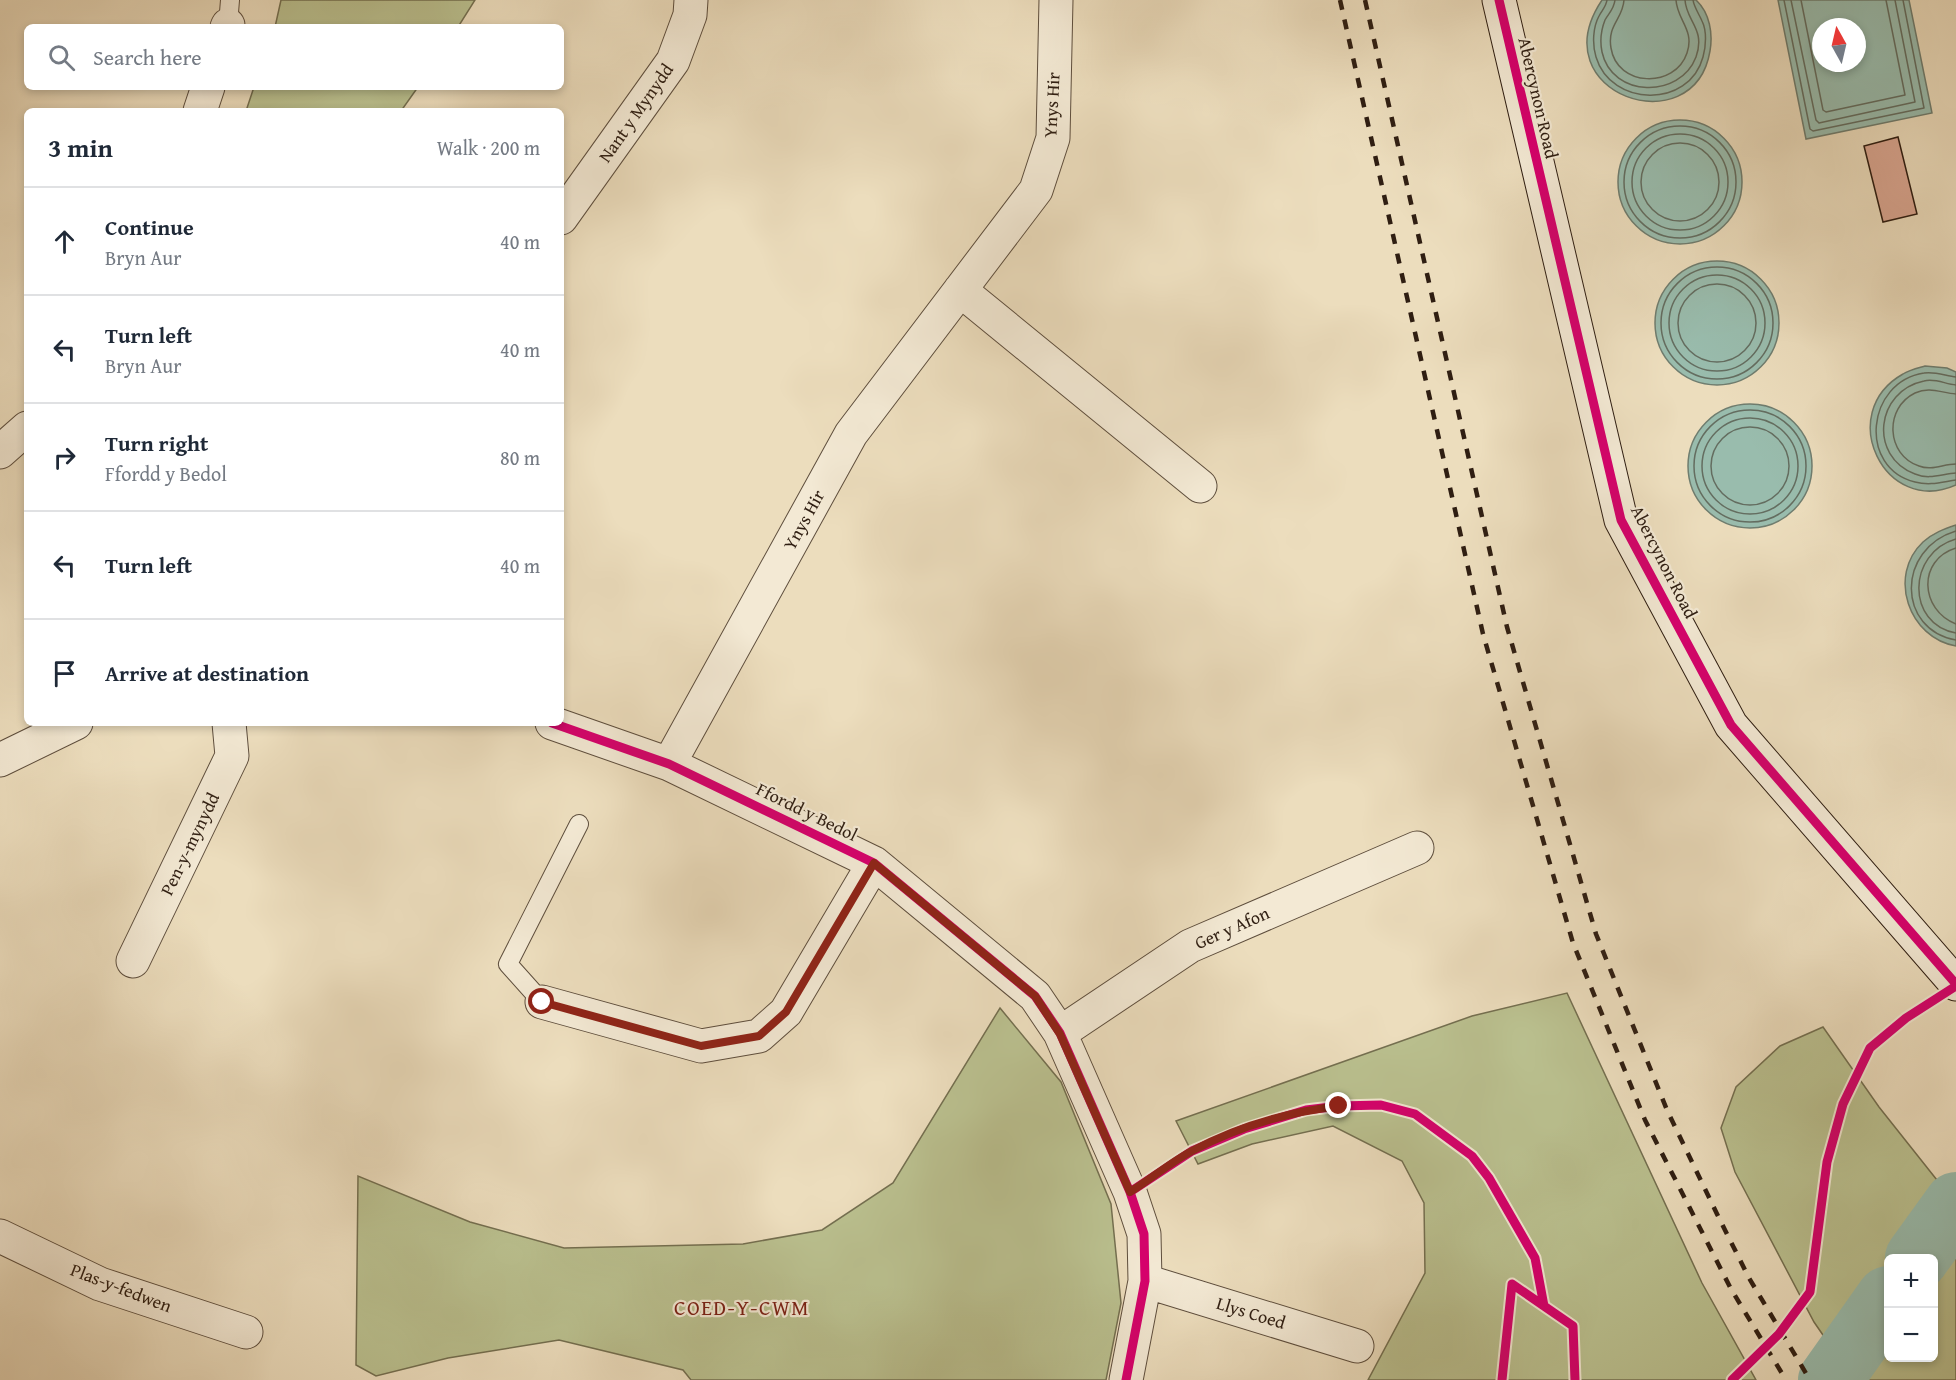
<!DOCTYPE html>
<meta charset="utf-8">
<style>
body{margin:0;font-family:"Gentium Book Plus",serif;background:#f2f2f3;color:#1f2937}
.controls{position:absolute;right:18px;bottom:18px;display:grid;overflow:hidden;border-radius:9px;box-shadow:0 3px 9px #0003}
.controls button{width:54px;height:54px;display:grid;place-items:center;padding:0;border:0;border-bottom:2px solid #e0e1e3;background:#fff;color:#1f2937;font:30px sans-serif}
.compass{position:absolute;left:1812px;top:18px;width:54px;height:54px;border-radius:50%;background:#fff;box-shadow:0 3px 9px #0003;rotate:352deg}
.stop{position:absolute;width:18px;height:18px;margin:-14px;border:4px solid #8f2418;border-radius:50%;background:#fff}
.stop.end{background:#8f2418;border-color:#fff;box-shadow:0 2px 6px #0008}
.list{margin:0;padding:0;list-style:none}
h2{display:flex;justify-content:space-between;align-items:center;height:78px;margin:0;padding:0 24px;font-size:26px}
h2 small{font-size:20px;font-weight:400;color:#747a83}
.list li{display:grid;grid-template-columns:39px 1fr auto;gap:18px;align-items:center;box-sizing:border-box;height:108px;padding:0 24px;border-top:2px solid #e0e1e3}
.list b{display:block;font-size:22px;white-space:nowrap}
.list p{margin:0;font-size:20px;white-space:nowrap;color:#747a83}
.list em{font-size:20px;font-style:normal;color:#747a83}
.icon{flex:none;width:33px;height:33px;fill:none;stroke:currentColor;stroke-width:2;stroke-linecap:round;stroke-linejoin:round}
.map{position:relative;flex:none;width:1956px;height:1380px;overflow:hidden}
.search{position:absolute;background:#fff;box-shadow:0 3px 9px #0003;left:24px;top:24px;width:540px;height:66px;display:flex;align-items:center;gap:15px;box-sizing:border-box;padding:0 21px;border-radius:9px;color:#747a83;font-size:22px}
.panel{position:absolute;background:#fff;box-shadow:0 3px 9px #0003;left:24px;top:108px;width:540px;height:618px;border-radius:9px}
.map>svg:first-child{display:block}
</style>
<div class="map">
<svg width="1956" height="1380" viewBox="0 0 1956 1380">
<rect width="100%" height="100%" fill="#ecddbd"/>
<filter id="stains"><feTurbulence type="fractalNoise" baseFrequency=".00333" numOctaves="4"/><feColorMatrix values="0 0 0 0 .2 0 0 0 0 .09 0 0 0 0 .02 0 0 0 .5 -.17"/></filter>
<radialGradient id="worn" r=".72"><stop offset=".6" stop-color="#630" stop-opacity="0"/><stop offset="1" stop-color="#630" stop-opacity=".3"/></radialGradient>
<!-- green -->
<path fill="#bac08f" stroke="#746f50" stroke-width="1.5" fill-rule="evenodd" d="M281,0H475L458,27H275Z
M254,87H418L401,111H246Z
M1567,993L1702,1283L1756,1380H1368L1425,1273L1424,1203L1402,1161L1333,1126L1252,1144L1198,1164L1176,1121L1472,1016Z
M1000,1008L1061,1082L1111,1204L1121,1303L1106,1380H691L683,1370L559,1340L448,1358L376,1376L356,1365L358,1176L470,1222L564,1248L743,1244L822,1230L893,1183Z
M1823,1027L1879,1107L1956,1204V1380H1854L1814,1322L1735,1172L1721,1128L1736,1087L1780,1046ZM1934,1258V1358H1888V1258Z"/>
<!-- water -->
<path fill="#99bcad" stroke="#6f7d6f" stroke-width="1.5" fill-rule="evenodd" d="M1602,0H1696C1710,13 1713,34 1710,51C1694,146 1539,94 1602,0Z
M1778,0H1909L1932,113L1806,139ZM1821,27H1857V63H1821Z
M1618 182a62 62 0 1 1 124 0a62 62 0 1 1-124 0Z
M1655 323a62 62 0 1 1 124 0a62 62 0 1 1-124 0Z
M1925,366L1947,368L1956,372V485C1885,517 1834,413 1903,374C1909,370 1918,368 1925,366Z
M1688 466a62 62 0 1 1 124 0a62 62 0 1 1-124 0Z
M1956,525V646C1909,638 1887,576 1923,542C1933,533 1944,529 1956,525Z"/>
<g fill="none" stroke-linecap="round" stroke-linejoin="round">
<!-- shore -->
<path stroke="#646d60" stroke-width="1.5" d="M1607,0C1606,7 1602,10 1599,16C1593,27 1592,44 1596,57C1611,107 1689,109 1703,57C1706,46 1707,31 1702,21C1699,14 1694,7 1693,0
M1615,0C1614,9 1609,13 1605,20C1601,30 1600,42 1602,52C1612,98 1680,99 1696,57C1706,29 1686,21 1685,0
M1624,0C1623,19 1607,25 1611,48C1617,87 1675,89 1687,53C1695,30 1677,20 1676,0
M1784,0L1810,129L1813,131L1924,108L1903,0
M1791,0L1816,120L1819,123L1915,102L1895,0
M1801,0L1823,110L1826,112L1905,95L1886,0
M1624 182a56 56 0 1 1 112 0a56 56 0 1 1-112 0Z
M1632 182a48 48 0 1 1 96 0a48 48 0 1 1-96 0Z
M1641 182a39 39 0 1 1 78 0a39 39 0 1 1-78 0Z
M1661 323a56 56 0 1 1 112 0a56 56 0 1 1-112 0Z
M1669 323a48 48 0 1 1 96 0a48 48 0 1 1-96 0Z
M1678 323a39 39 0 1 1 78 0a39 39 0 1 1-78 0Z
M1956,377C1946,376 1935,371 1924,373C1866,382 1858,468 1915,482C1930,486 1942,482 1956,480
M1956,385C1945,384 1935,378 1924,381C1876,391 1868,456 1915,474C1929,480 1942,474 1956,473
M1956,394C1941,393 1930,386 1915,393C1884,408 1886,455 1919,466C1932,471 1943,464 1956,464
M1694 466a56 56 0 1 1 112 0a56 56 0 1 1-112 0Z
M1702 466a48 48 0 1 1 96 0a48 48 0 1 1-96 0Z
M1711 466a39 39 0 1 1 78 0a39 39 0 1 1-78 0Z
M1956,531C1896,549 1897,630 1956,640
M1956,539C1907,553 1906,624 1956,633
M1956,548C1917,560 1920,610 1956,624"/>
<!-- river -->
<path stroke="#99bcad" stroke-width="64" d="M1917,1258L1956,1204
M1830,1380L1888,1298"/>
</g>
<!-- building -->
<path fill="#d9a691" stroke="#2f1e12" stroke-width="1.5" d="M1898,137L1917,214L1883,222L1864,146Z"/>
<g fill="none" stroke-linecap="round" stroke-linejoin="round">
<defs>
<path id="lane" d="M228,25L230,0
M542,1002L508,964L579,824"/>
<path id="street" d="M227,27L228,25
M200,111L208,87
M561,218L673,61L690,15L691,0
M960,290L1200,486
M0,452L27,428
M552,723L669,764L874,863L1035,996L1060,1033L1130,1192L1144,1234L1145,1281L1126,1380
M0,760L76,723
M669,764L851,434L1036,190L1053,138L1056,0
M133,961L232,756L229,723
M542,1002L701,1046L759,1036L786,1012L874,863
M1060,1033L1190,946L1417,848
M0,1236L100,1284L246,1332
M1145,1281L1357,1346"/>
<path id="secondary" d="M1499,0L1621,520L1731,725L1956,984"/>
</defs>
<!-- lane casing -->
<use href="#lane" stroke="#5e4e3d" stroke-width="20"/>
<!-- street casing -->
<use href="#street" stroke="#5e4e3d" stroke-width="35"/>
<!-- secondary casing -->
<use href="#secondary" stroke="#2f1e12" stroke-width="35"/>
<!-- lane -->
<use href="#lane" stroke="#f3e9d4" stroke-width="18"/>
<!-- street -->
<use href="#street" stroke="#f3e9d4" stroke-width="33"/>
<!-- secondary -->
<use href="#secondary" stroke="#f3e9d4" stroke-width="33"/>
<!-- rail -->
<path stroke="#2f1e12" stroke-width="4.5" stroke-dasharray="10 10" stroke-linecap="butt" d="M1340,0L1483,634L1573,943L1645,1120L1731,1289L1786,1380
M1365,0L1507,627L1596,934L1667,1110L1717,1214L1749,1278L1810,1380"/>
<defs>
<path id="cycleway" d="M1499,0L1621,520L1731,725L1956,984
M552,723L669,764L874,863L1035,996L1060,1033L1130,1192L1144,1234L1145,1281L1126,1380
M1130,1192L1192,1151L1244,1129L1306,1110L1339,1106L1381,1105L1415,1114L1472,1156L1489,1178L1535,1258L1544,1306
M1502,1380L1512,1284L1573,1326L1575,1380
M1732,1380L1779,1334L1810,1292L1827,1162L1843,1104L1870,1048L1906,1018L1956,986"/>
</defs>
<!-- cycleway casing -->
<use href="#cycleway" stroke="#f3e9d4" stroke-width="13"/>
<!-- cycleway -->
<use href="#cycleway" stroke="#d6006c" stroke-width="9"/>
</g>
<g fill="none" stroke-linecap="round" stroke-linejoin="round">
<!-- route -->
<path stroke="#8f2418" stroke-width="8" d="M542,1002L701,1046L759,1036L786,1012L874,863L1035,996L1060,1034L1130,1192C1151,1179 1171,1162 1192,1151C1237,1127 1289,1112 1339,1106"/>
</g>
<g text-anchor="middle" stroke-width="4.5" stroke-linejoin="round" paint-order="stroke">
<!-- street labels -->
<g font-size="18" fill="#2f1e12" stroke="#f3e9d4">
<text transform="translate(1538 98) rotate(77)" y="6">Abercynon Road</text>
<text transform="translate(1052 105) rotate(-87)" y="6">Ynys Hir</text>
<text transform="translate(636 113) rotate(-55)" y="6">Nant y Mynydd</text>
<text transform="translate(804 520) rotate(-61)" y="6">Ynys Hir</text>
<text transform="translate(1664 562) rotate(63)" y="6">Abercynon Road</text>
<text transform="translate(807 812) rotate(26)" y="6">Ffordd y Bedol</text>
<text transform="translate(190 844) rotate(-64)" y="6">Pen-y-mynydd</text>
<text transform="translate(1232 928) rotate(-24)" y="6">Ger y Afon</text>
<text transform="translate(121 1288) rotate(21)" y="6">Plas-y-fedwen</text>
<text transform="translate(1251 1313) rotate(17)" y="6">Llys Coed</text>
</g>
<!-- quarter labels -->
<g font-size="21" letter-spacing="1.5" fill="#7a1f14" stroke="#f3e9d4">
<text x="742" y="1315">COED-Y-CWM</text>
</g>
</g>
<rect width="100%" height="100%" filter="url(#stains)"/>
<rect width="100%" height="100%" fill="url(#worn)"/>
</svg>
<div class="controls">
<button>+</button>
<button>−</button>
</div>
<svg class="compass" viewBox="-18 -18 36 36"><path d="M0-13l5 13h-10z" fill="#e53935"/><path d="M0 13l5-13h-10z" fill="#747a83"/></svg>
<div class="stop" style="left:542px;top:1002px"></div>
<div class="stop end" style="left:1339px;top:1106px"></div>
<div class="search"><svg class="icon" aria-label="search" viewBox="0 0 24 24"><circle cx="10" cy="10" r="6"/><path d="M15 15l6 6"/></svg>Search here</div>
<section class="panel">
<h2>3 min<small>Walk · 200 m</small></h2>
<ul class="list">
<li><svg class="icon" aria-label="ahead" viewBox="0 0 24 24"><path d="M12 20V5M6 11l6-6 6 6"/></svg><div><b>Continue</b><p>Bryn Aur</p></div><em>40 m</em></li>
<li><svg class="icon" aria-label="left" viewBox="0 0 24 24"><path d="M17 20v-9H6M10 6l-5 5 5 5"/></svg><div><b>Turn left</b><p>Bryn Aur</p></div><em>40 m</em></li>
<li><svg class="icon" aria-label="right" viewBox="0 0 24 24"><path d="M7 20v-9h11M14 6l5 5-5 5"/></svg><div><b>Turn right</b><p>Ffordd y Bedol</p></div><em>80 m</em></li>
<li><svg class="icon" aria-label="left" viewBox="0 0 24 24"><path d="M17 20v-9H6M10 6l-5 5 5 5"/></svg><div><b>Turn left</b></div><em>40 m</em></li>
<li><svg class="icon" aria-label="arrive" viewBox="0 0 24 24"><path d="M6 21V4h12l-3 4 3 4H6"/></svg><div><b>Arrive at destination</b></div></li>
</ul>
</section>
</div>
